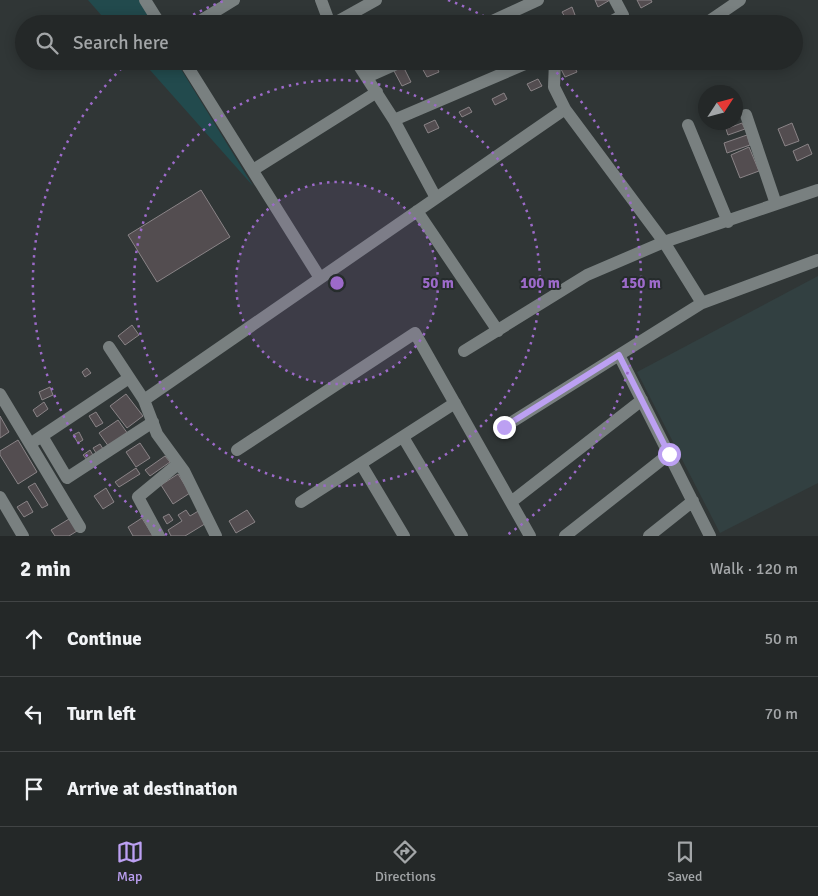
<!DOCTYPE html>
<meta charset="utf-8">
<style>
body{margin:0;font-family:Signika,sans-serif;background:#303434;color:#f1f3f6}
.compass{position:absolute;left:698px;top:85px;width:45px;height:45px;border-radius:50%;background:#242828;box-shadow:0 2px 12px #0003;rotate:54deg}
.stop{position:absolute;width:15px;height:15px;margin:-11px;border:4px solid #bca0f2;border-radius:50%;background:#fff}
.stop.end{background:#bca0f2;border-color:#fff;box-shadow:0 1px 5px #0008}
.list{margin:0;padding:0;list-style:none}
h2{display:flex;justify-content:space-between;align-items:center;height:65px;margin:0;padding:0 20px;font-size:21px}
h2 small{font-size:16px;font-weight:400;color:#a3a6a8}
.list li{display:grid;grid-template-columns:32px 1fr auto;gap:15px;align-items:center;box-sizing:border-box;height:75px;padding:0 20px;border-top:1px solid #414445}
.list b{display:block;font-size:19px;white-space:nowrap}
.list em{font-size:16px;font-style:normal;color:#a3a6a8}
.icon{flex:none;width:28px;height:28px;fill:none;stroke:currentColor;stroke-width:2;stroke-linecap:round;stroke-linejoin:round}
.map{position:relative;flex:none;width:818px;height:536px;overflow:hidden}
.search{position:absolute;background:#242828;box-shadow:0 2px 12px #0003;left:15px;right:15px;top:15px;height:55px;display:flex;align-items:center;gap:12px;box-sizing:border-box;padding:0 18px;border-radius:28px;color:#a3a6a8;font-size:19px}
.sheet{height:290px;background:#242828}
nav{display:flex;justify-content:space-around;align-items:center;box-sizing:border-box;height:70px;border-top:1px solid #414445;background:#242828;font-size:14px;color:#a3a6a8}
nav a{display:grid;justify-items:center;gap:2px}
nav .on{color:#bca0f2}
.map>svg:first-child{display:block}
</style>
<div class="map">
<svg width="818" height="536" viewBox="0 0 818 536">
<rect width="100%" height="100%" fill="#303636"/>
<!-- built -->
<path fill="#324041" d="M818,276V483L720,533L637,372Z"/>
<!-- green -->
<path fill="#224a4d" d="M88,0H139L153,24H109Z
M142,61H176L253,186Z"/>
<!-- building -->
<path fill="#534d50" stroke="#8a8487" d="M595,0H610L598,7Z
M637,0H651L652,2L641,8Z
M572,7L575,15L566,19L562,12Z
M434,62L439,72L427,77L422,68Z
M573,64L577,72L565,77L561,69Z
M403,66L411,82L402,86L394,71Z
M538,79L542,86L531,91L527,84Z
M504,93L507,99L495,105L492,99Z
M469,107L472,112L462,117L459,112Z
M435,120L439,128L428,133L424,125Z
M742,123L745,129L728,135L726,129Z
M792,123L799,141L785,146L778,129Z
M747,135L750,145L727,153L724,143Z
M808,144L812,154L797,161L793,151Z
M749,147L759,171L740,178L731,155Z
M201,190L230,237L157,282L128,235Z
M132,325L139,335L125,345L118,336Z
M87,368L91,373L85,377L82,372Z
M50,387L53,395L42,400L39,392Z
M126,394L143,416L127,428L110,406Z
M44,402L48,409L37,417L33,410Z
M96,412L103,423L96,427L89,416Z
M0,416L9,432L0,438Z
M118,420L128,434L109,447L99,433Z
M79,432L83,440L78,443L73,435Z
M18,440L37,472L18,484L0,455V451Z
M140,443L150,458L136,467L126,452Z
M100,444L105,452L98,456L93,448Z
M90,450L94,457L88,461L83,455Z
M165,456L170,462L150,476L145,470Z
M136,468L140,474L119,487L115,482Z
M178,474L190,493L173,504L161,485Z
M35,483L48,505L42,508L28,487Z
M106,488L114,502L103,509L94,496Z
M27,501L33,512L24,517L17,507Z
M186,510L190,516L200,510L208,522L185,536H171L168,530L182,521L178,515Z
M247,510L255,522L236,533L229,521Z
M169,514L173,520L167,524L163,517Z
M142,518L153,536H133L128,527Z
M69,519L77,531L69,536H55L51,530Z"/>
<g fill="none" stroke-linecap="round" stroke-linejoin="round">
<!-- minor -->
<path stroke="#798080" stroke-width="12" d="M145,0L160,24
M321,0L330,24
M195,24L234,0
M333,24L376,0
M486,24L538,0
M607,24L623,15L615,0
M705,24L740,0
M184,61L320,278
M356,61L394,120L436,198
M555,61L554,87L565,109L664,242L702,303
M367,77L403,61
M746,115L776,204
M394,120L532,61
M688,125L728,222
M253,170L377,92
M417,211L498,331
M109,347L144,400L157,434L184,471L216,536
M464,351L587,275L664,242L818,190
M619,355L710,536
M0,394L80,527
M144,400L565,109
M504,427L702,303L818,260
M42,436L67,478L153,422
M403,437L462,536
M36,440L129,378
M237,450L415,333L530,536
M361,464L404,536
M0,497L23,536
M301,502L455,403
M511,502L642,400
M159,536L138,497L178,464
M565,536L669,454
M649,536L693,501"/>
</g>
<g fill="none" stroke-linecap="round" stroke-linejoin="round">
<!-- route -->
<path stroke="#bca0f2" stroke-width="6" d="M504,427L619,355L669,454"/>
</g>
<!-- distance rings -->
<circle cx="337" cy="283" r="101" fill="#9c6ac9" fill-opacity=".12"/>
<g fill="none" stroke="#9c6ac9" stroke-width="2.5" stroke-dasharray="2.5 5">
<circle cx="337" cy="283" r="101"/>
<circle cx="337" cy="283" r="203"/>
<path d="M167 535A304 304 0 0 1 128 62M180 22A304 304 0 0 1 226 0M448 0A304 304 0 0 1 494 22M546 62A304 304 0 0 1 507 535"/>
</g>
<circle cx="337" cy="283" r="8" fill="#9c6ac9" stroke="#262c2c" stroke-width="2.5"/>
<g font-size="15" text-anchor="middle" font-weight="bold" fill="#9c6ac9" stroke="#262c2c" stroke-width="4" stroke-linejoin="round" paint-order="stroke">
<text x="438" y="288">50 m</text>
<text x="540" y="288">100 m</text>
<text x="641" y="288">150 m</text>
</g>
</svg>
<svg class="compass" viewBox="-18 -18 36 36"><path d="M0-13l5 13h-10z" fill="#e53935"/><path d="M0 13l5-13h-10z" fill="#a3a6a8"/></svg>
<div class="stop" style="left:669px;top:454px"></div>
<div class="stop end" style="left:504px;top:427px"></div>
<div class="search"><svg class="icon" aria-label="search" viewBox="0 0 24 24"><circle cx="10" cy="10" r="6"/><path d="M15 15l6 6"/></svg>Search here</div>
</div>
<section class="sheet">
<h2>2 min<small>Walk · 120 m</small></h2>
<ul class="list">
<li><svg class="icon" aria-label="ahead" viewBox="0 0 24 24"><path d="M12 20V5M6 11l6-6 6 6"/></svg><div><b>Continue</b></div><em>50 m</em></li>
<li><svg class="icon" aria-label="left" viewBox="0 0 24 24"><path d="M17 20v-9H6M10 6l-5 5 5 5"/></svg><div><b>Turn left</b></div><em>70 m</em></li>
<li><svg class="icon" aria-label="arrive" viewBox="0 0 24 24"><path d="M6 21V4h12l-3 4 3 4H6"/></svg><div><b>Arrive at destination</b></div></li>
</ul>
</section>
<nav>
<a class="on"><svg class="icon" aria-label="map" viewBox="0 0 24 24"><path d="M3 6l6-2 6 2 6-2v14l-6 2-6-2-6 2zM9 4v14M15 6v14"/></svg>Map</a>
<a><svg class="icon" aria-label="directions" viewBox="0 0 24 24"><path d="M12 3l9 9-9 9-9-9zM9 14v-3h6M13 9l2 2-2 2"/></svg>Directions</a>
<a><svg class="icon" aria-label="saved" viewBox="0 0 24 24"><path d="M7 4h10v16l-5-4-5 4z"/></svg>Saved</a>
</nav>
